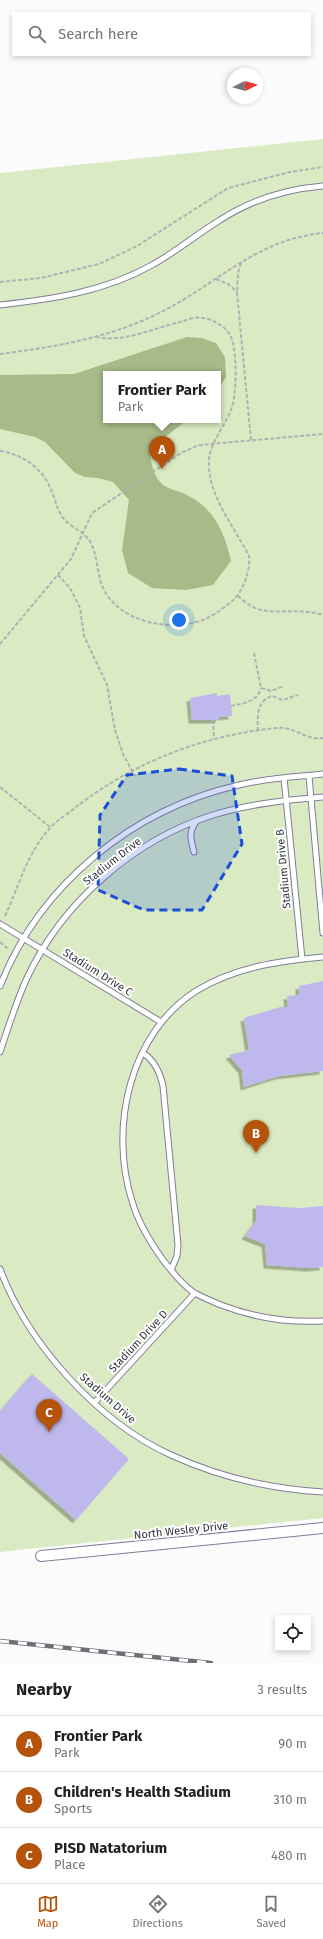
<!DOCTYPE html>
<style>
body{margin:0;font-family:"Fira Sans",sans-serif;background:#f6f6f6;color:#202124}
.controls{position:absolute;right:12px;bottom:12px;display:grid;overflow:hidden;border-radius:0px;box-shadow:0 2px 6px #0003}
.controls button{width:36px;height:36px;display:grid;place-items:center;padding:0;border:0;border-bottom:1px solid #e0e0e0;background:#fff;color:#202124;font:20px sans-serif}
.compass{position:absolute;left:227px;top:68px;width:36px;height:36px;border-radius:50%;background:#fff;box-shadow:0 2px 6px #0003;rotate:84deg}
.you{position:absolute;left:179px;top:620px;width:14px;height:14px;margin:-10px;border:3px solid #fff;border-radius:50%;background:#1a73e8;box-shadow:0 0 0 6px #1a73e833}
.badge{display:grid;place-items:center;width:26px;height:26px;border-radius:50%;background:#b45309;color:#fff;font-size:13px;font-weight:700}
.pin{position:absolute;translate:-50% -33px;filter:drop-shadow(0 1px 2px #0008)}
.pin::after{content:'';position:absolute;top:21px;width:14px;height:12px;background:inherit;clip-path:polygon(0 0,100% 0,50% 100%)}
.popup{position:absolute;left:103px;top:371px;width:118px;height:52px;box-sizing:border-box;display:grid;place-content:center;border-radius:0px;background:#fff;filter:drop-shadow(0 1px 3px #0005);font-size:13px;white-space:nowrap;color:#757577}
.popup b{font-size:15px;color:#202124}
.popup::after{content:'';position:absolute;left:50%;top:100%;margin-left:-8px;border:8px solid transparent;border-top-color:#fff}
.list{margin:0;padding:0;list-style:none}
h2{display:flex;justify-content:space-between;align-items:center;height:52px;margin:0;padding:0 16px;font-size:17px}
h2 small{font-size:13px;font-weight:400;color:#757577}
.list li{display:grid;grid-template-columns:26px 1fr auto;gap:12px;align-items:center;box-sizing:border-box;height:56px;padding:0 16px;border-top:1px solid #e0e0e0}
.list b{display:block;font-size:15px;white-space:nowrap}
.list p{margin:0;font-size:13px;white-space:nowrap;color:#757577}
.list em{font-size:13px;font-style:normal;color:#757577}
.icon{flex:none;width:22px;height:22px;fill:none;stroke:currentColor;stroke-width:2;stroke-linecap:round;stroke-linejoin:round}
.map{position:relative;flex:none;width:323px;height:1663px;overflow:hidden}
.search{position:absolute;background:#fff;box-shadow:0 2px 6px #0003;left:12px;right:12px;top:12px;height:44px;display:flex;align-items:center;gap:10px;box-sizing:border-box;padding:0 14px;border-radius:0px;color:#757577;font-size:15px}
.sheet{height:220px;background:#fff}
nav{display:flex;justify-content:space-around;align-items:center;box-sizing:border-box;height:56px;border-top:1px solid #e0e0e0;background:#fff;font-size:11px;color:#757577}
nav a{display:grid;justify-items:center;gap:2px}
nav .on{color:#b45309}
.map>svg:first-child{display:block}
</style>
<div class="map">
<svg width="323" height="1663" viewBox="0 0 323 1663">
<defs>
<filter id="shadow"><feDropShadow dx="-3.5" dy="3.5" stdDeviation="0" flood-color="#0004"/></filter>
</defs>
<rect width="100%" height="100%" fill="#fbfbfb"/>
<!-- green -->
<path fill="#daebc3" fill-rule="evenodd" d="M323,139V1518L0,1552V173ZM106,374H218V420H106Z"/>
<!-- water -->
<path fill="#a7bb88" d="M187,337L202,338L216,343L225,357L226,377L218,389V374H106V420H187L164,438L150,455C157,499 175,482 201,504C219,519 226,539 231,561L213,585L186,590L152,588L128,573L122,550L129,500L113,482L98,478L85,477L75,473L45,442L35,437L0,429V375L74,374Z"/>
<!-- building -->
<path fill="#bfb8ec" filter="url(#shadow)" d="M217,693V696L230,694L232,716L219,717V720H192L190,698Z
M323,981V1071L279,1076L244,1087L242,1070L229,1055L249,1050L244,1018L280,1007H288L287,996L299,995V986Z
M256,1205L300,1208L323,1206V1267L309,1268L267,1265L265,1244L245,1236L256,1221Z
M32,1374L129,1459L76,1520L0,1453V1411Z"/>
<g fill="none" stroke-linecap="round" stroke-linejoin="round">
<defs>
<path id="service" d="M0,305C53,299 104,292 152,265C176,252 197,234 220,220C251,200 287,189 323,186
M309,776L323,933
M284,778L302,959
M194,852C191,840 188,832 196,822
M0,924L161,1022
M323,957C279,961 235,967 196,991C129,1034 109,1128 132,1201C138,1222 150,1242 163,1260C172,1272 181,1283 193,1292C201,1297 212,1301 221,1305C255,1318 286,1323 323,1321
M0,986C40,884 133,809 239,785C266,778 295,777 323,774
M0,1052C8,1028 16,1002 27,978C62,903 133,840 213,815C249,804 286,800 323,797
M143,1053C155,1061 160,1072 163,1086L178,1245L177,1256L171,1270
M0,1269C28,1344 98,1422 171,1455C219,1477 270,1489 323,1492
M95,1402L195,1293"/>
<path id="minor" d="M41,1556L323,1528"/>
</defs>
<!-- service casing -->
<use href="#service" stroke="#807d99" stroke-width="7"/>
<!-- minor casing -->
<use href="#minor" stroke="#807d99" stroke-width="12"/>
<!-- path -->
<path stroke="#b1b0b5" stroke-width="2" stroke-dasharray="4 2" stroke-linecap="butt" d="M241,263L238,273L237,293L251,440
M216,279L228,284L237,292
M0,282L41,278L99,264L137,246L228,188L290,172L323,167
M0,354C53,347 104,339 153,316C214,288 252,240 323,233
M0,451C23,454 44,469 52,492C56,502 57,510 64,519C72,528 85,532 91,543C99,559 96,579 107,595C127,624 171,631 203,620C213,616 222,609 231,602C242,594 251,570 249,556C235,528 212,501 209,469C206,447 223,430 231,410C237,396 238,346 229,333C224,326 212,319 203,318C196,316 187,320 180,322C155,328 122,343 97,337
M58,575L70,588L80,608L84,636L107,685L115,730L123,754L135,776
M238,596C245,602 252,608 261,610C282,614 301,608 323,615
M0,644L71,559L92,513L181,453L199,445L323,434
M254,653L261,688L271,691L284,686
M231,706C244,703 257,702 261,688
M213,720L214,739
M258,731C257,717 257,700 272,696L283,700L298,695
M0,787L50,827
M5,916C19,886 27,853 50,828C57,820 68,814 76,807C134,762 204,735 277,728C294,726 307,741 323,738
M0,942L8,949"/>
<!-- service -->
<use href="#service" stroke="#fff" stroke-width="5"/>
<!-- minor -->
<use href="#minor" stroke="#fff" stroke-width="10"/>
<defs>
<path id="rail" d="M0,1641L211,1663"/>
</defs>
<!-- rail casing -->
<use href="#rail" stroke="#6f6d76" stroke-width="4.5"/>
<!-- rail -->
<use href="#rail" stroke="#fff" stroke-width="3" stroke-dasharray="9" stroke-linecap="butt"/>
</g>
<!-- marked area -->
<path fill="#1d4ed8" fill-opacity="0.2" stroke="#1d4ed8" stroke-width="3" stroke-dasharray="8 5" stroke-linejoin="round" d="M179,769L232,776L242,844L202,910H144L98,890L100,815L127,775Z"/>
<g text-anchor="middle" stroke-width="4" stroke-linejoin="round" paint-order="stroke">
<!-- street labels -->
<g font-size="11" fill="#34323f" stroke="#fff">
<text transform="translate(112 861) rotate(-38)" y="4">Stadium Drive</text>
<text transform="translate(283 869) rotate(-95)" y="4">Stadium Drive B</text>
<text transform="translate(98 972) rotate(32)" y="4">Stadium Drive C</text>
<text transform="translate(138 1341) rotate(-47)" y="4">Stadium Drive D</text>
<text transform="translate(108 1398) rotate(41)" y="4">Stadium Drive</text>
<text transform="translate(181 1530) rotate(-6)" y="4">North Wesley Drive</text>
</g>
</g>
</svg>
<div class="controls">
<button><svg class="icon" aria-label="locate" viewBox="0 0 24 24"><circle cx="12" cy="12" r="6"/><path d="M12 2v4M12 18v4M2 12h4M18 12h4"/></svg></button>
</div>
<svg class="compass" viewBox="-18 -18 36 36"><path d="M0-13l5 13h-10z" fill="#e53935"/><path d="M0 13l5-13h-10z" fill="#757577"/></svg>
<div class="you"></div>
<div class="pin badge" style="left:162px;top:469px">A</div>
<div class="popup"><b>Frontier Park</b>Park</div>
<div class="pin badge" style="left:256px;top:1153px">B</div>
<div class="pin badge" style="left:49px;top:1432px">C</div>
<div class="search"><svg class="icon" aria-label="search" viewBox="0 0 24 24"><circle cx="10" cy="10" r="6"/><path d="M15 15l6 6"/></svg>Search here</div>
</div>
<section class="sheet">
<h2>Nearby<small>3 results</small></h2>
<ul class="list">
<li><span class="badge">A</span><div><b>Frontier Park</b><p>Park</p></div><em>90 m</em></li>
<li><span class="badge">B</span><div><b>Children's Health Stadium</b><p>Sports</p></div><em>310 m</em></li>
<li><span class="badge">C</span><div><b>PISD Natatorium</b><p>Place</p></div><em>480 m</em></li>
</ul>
</section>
<nav>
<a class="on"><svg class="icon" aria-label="map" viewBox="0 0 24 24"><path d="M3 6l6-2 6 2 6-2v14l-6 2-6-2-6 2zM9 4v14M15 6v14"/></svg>Map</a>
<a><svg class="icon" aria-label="directions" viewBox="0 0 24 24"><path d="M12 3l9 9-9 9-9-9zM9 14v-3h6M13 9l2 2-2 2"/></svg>Directions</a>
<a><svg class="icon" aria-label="saved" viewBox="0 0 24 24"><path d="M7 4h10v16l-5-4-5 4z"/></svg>Saved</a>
</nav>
